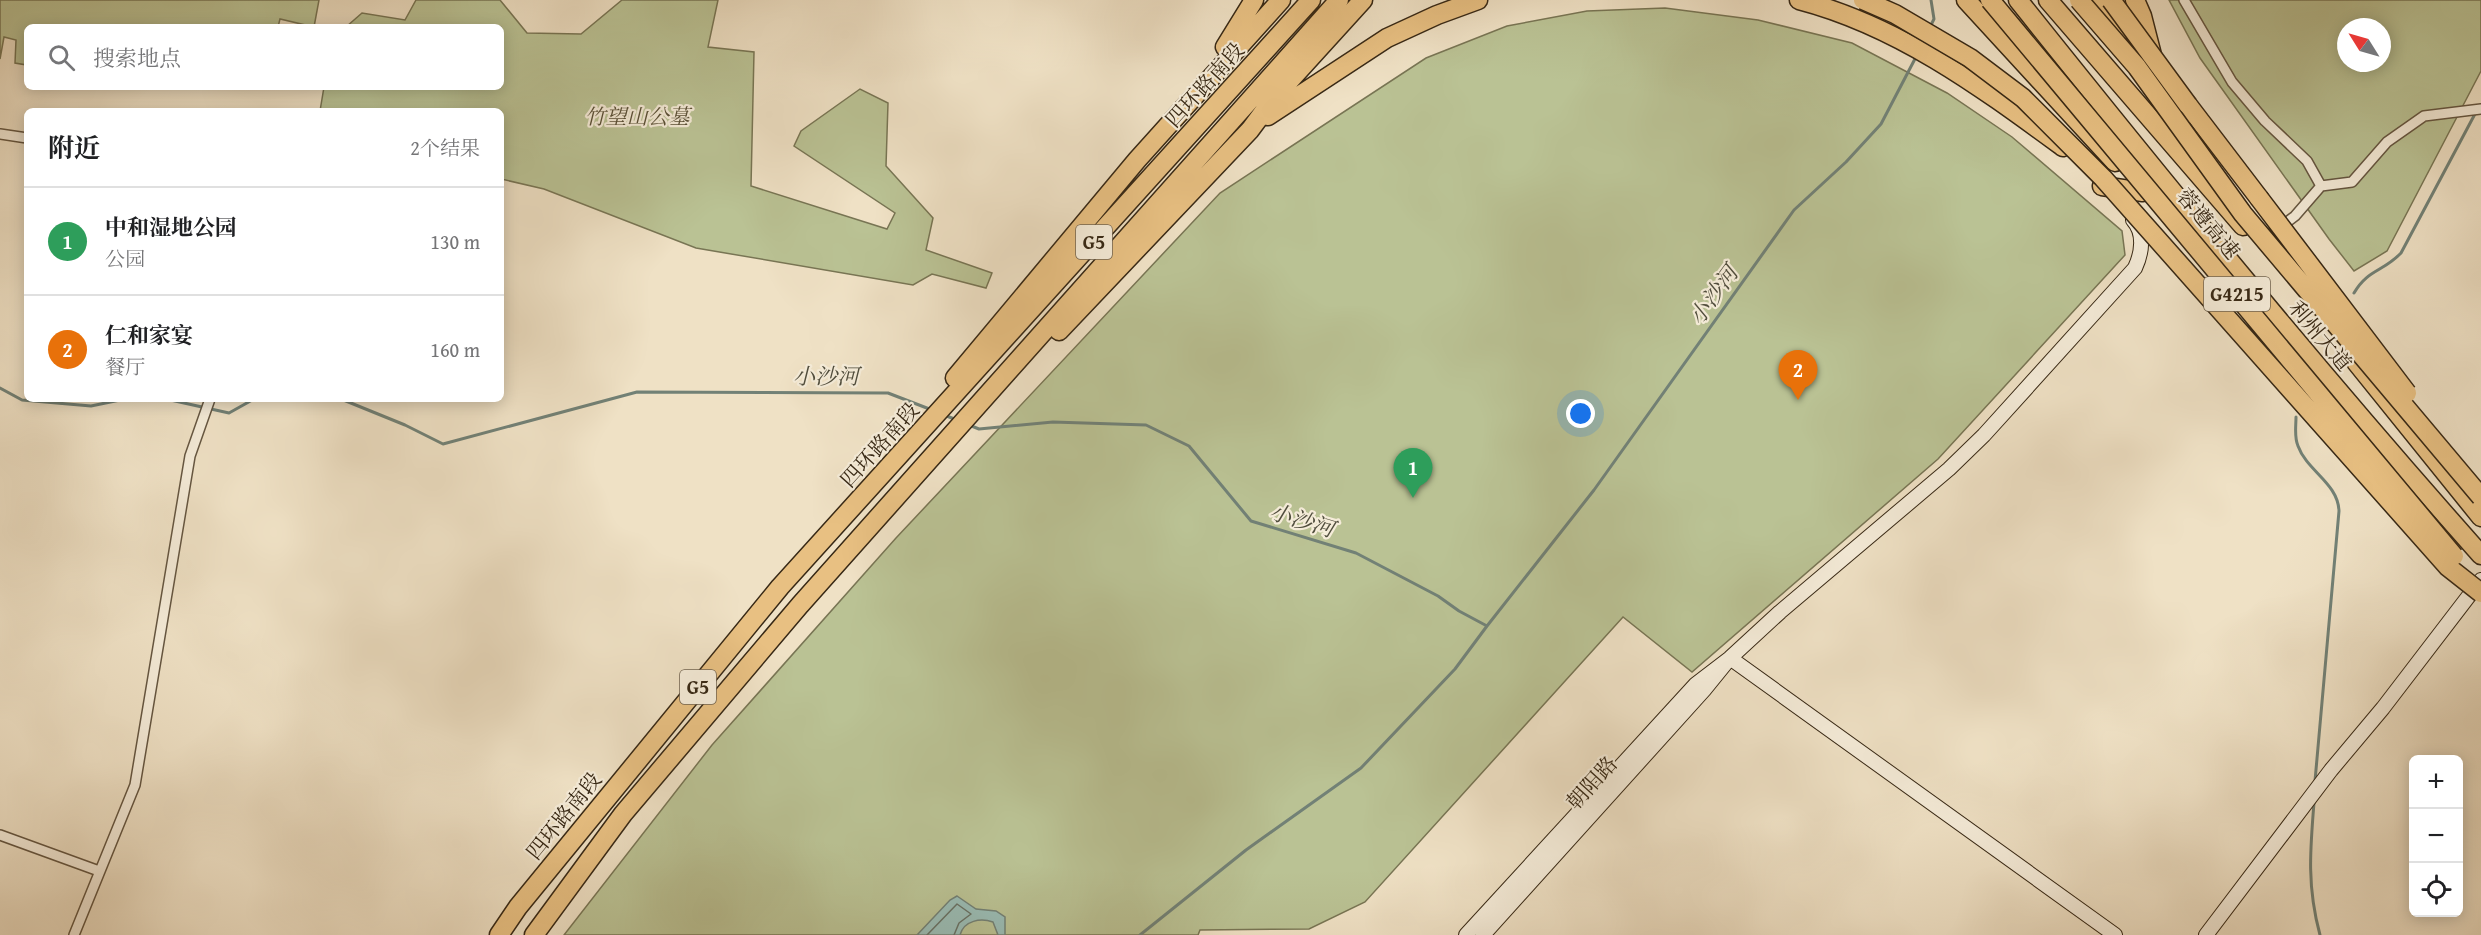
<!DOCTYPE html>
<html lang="zh">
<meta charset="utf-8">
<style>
body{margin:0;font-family:"Gentium Book Plus","Noto Serif SC",serif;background:#f2f2f2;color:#202124}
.controls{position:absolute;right:18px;bottom:18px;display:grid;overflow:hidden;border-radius:9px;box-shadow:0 3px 15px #0003}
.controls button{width:54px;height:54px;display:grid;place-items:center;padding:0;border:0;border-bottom:2px solid #e0e0e0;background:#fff;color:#202124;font:30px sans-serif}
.compass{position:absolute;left:2337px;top:18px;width:54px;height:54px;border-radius:50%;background:#fff;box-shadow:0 3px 15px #0003;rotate:307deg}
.you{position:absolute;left:1581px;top:414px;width:21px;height:21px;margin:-15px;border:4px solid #fff;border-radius:50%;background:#1a73e8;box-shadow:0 0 0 9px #1a73e833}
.badge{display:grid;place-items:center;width:39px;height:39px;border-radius:50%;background:#8f2418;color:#fff;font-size:20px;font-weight:700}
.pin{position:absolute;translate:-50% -50px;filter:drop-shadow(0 2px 3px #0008)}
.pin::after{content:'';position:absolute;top:32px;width:21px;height:18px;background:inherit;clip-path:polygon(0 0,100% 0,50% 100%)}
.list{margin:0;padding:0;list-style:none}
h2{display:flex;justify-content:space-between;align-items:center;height:78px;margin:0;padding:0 24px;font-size:26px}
h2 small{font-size:20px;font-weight:400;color:#757577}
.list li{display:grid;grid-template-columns:39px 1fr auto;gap:18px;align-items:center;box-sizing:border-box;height:108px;padding:0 24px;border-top:2px solid #e0e0e0}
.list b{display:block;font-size:22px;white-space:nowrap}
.list p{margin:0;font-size:20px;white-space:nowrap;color:#757577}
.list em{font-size:20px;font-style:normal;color:#757577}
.icon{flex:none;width:33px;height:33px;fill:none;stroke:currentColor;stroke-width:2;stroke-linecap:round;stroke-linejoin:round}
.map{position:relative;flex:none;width:2481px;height:935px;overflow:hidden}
.search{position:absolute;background:#fff;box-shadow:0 3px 15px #0003;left:24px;top:24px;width:480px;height:66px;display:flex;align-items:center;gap:15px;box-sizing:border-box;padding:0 21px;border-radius:9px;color:#757577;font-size:22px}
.panel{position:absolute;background:#fff;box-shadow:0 3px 15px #0003;left:24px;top:108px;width:480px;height:294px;border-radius:9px}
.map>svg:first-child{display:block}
</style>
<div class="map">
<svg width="2481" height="935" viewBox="0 0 2481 935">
<rect width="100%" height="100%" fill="#efe1c5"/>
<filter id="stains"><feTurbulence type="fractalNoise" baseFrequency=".00333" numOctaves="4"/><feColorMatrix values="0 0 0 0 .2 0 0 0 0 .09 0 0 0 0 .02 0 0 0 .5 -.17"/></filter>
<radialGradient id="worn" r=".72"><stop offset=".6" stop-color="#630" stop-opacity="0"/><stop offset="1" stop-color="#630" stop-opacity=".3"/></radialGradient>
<!-- green -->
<path fill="#bac294" stroke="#787554" stroke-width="1.5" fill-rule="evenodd" d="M0,0H319L314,27L280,19L278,27H27V65L15,63L16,40L4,37L0,59Z
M416,0H500L527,33L581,34L622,0H718L708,47L754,52L751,186L887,229L895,213L794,146L801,131L860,89L888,103L886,166L933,218L926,250L992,273L986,288L932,274L913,285L696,248L544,189L501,179V111H320L324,87H501V27H346L362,13L405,20Z
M2169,0H2481V71L2387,251L2354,271L2329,239L2200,58ZM2346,27H2382V63H2346Z
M1665,8L1758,20L1852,43L1947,93L2012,137L2122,231L2125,255L1938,459L1692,672L1623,617L1365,902L1309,929L1200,930L1198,935H564L712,745L896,538L1220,193L1426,58L1507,26L1587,11Z"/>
<!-- water -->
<path fill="#9abdb6" stroke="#728176" stroke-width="1.5" d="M957,896L976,909L996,911L1005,917V935H998L993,922C981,918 964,920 960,935H917L950,900Z"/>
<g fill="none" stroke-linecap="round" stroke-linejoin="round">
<!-- shore -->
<path stroke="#687266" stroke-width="1.5" d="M927,935L957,904L971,914L959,923L954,935"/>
<!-- stream -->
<path stroke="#728176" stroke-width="3" d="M1930,27L1934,19L1931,0
M2354,293C2368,269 2383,272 2401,253L2476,112
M0,388L22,400L91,406L125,399
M166,399L229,413L254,399
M341,399L405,425L443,444L637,392L888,393L932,410
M944,415L957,420
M2296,417C2296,427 2294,437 2298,446C2307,471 2338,483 2339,511L2315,781
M969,425L979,429L1053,422L1146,425L1189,446L1251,521L1356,553L1438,596L1459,611L1487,626L1594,490L1794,210L1846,162L1881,124L1917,55
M2314,803C2310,851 2307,887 2320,935
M1140,935L1246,850L1361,768L1455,669L1487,626"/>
<defs>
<path id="street" d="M2184,0L2232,82L2265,121L2307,161L2321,186
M0,134L27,138
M2262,241L2295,216L2321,186L2352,182L2387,142L2424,116L2481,109
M0,835L99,871
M74,935L135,785L190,456L210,399"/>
<path id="secondary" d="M1466,935L1696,684L1730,658L1780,612L1949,469L1984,435L2135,268C2142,253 2145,233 2133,220
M1483,935L1704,690L1730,658L2115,935
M2206,935L2331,770L2383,708L2481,580"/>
<path id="highway" d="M1799,0C1899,26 1981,87 2063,147
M1966,0L2115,162
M2018,0C2169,189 2320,374 2481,555
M2048,0L2243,226
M2096,0L2157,74L2182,118
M2135,0L2142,16L2152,55
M1225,47L1254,0
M2188,105L2259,198
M1268,116L1387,38L1437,15L1478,0
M2102,186L2143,192
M1059,331L1250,130L1273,99L1363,0
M2356,362L2481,517
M955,378L1137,160L1281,0
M499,935L518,907L780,587L1311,0
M534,935L623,814L800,605L1339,0"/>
</defs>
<!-- street casing -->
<use href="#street" stroke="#655641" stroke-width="12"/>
<!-- secondary casing -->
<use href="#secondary" stroke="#372815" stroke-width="16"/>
<!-- highway casing -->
<use href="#highway" stroke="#372815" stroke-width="21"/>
<!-- street -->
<use href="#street" stroke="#f5ecd9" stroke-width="9"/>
<!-- secondary -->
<use href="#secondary" stroke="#f5ecd9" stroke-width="14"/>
<!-- highway -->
<use href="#highway" stroke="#e8c082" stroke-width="18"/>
<defs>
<path id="highway-bridge" d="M1863,0L1895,14L1970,58L2023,98L2103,178L2448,567L2481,593
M1990,0L2454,556
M2079,0L2137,67L2243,214L2481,497
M2111,0L2188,105
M2259,198L2407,393"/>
</defs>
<!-- highway-bridge casing -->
<use href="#highway-bridge" stroke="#372815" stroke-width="21" stroke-linecap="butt"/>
<!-- highway-bridge -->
<use href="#highway-bridge" stroke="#e8c082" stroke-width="18"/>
</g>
<g text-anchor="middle" stroke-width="4.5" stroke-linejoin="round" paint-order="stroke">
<!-- shield labels -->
<g fill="#f5ecd9" stroke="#706350" stroke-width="1.5">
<rect x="1076" y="225" width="36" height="34" rx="4.5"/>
<rect x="2204" y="277" width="66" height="34" rx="4.5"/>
<rect x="680" y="670" width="36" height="34" rx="4.5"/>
</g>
<g font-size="20" font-weight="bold" fill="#372815">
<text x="1094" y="249">G5</text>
<text x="2237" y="301">G4215</text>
<text x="698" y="694">G5</text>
</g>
<!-- street labels -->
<g font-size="21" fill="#372815" stroke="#f5ecd9">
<text transform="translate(1205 85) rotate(-48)" y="7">四环路南段</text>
<text transform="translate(2208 224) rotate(50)" y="7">蓉遵高速</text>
<text transform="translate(2320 336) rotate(50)" y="7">利州大道</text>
<text transform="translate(880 445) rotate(-48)" y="7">四环路南段</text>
<text transform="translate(1592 783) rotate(-48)" y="7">朝阳路</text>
<text transform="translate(564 816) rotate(-51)" y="7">四环路南段</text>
</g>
<!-- park labels -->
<g font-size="21" font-style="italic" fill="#584e35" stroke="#f5ecd9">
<text x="637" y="124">竹望山公墓</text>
</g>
<!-- water labels -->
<g font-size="22" font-style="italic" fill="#504d3d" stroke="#f5ecd9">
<text transform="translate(1713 295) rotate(-54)" y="8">小沙河</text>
<text x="826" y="384">小沙河</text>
<text transform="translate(1302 520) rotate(17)" y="8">小沙河</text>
</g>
</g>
<rect width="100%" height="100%" filter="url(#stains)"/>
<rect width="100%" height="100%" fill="url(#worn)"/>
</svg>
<div class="controls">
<button>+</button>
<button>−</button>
<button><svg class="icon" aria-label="locate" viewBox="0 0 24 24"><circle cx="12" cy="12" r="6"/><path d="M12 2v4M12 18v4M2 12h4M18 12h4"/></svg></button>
</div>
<svg class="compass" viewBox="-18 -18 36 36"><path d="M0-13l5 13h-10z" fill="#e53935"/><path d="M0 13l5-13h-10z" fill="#757577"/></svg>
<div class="you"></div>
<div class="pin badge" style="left:1413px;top:498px;background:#2e9e5b">1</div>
<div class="pin badge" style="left:1798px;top:400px;background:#e8710a">2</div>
<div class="search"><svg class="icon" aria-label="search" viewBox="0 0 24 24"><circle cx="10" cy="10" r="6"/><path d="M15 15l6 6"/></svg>搜索地点</div>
<section class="panel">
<h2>附近<small>2个结果</small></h2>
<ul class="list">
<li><span class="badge" style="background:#2e9e5b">1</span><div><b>中和湿地公园</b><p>公园</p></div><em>130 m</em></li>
<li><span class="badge" style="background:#e8710a">2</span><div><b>仁和家宴</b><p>餐厅</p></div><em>160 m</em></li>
</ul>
</section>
</div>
